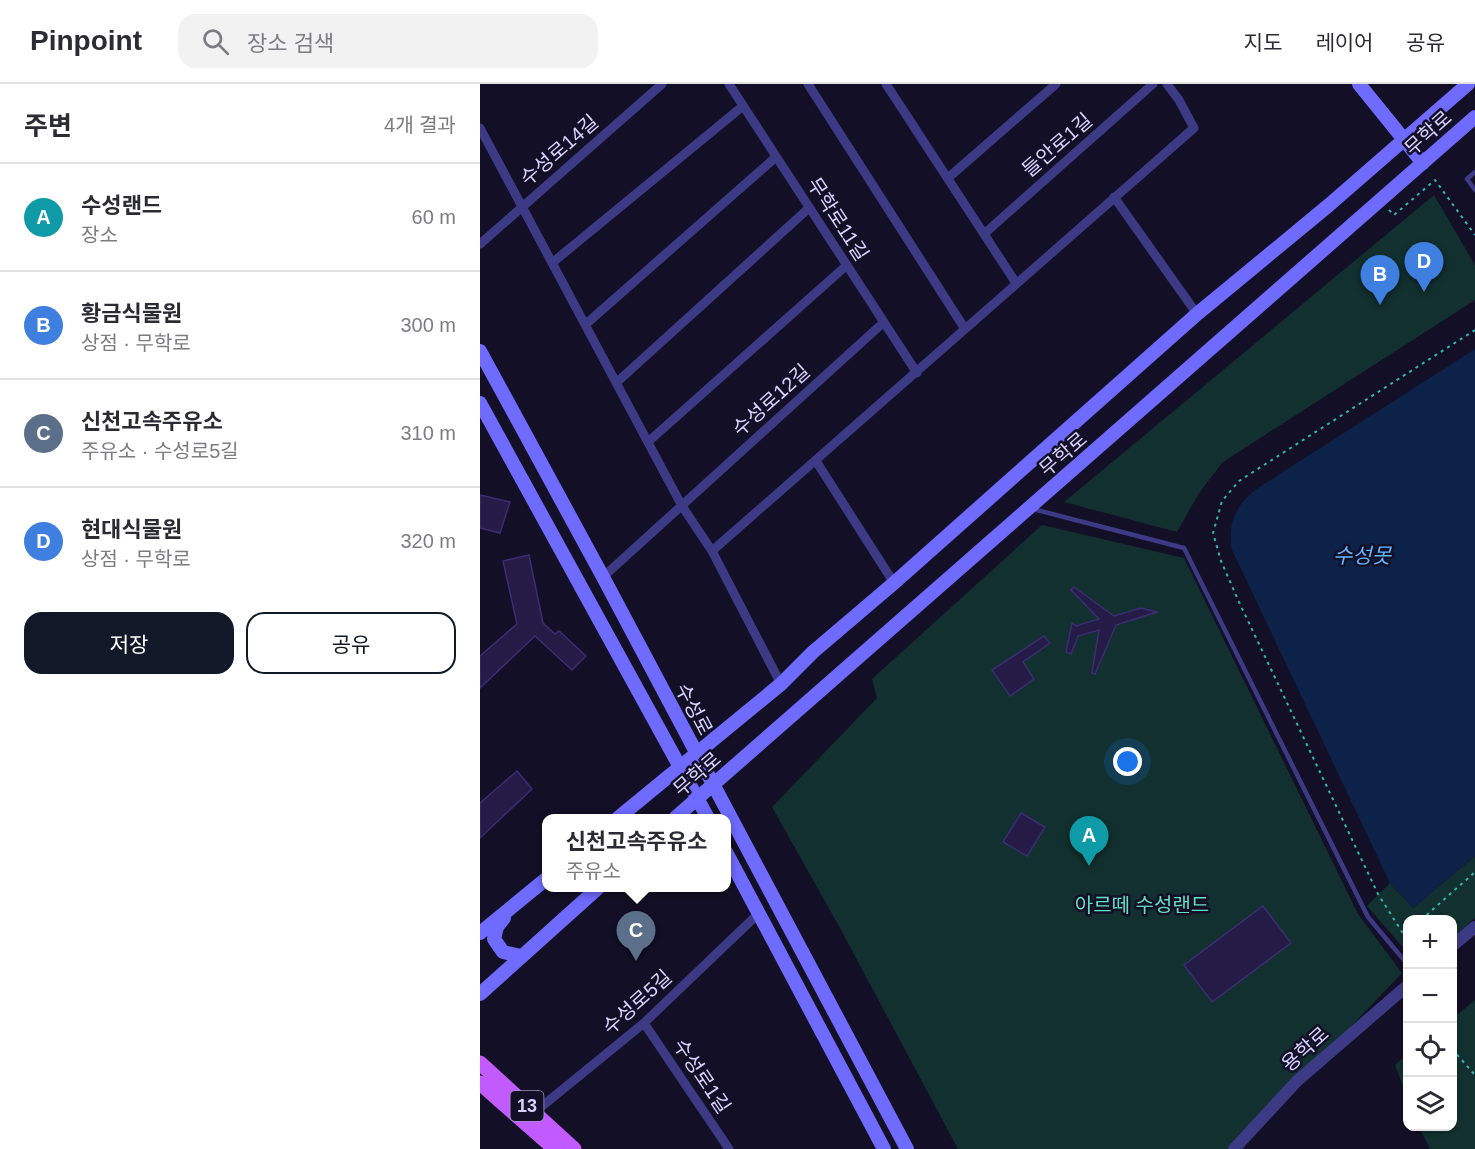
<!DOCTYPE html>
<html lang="ko">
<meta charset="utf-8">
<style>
body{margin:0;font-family:Helvetica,"Noto Sans KR",sans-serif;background:#f2f2f3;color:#2b2b33}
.controls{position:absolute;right:18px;bottom:18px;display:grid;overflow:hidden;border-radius:12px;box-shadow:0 2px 4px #0004}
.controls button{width:54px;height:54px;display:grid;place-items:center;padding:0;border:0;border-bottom:2px solid #e1e1e2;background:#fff;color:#2b2b33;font:30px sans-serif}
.you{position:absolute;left:648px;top:678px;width:21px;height:21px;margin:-15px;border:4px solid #fff;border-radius:50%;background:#1a73e8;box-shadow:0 0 0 9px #1a73e833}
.badge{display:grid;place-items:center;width:39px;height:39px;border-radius:50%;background:#111827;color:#fff;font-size:20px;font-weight:700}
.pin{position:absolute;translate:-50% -50px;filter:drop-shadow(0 2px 3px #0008)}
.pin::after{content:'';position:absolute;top:32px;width:21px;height:18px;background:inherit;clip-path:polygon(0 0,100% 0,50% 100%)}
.popup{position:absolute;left:62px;top:730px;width:189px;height:78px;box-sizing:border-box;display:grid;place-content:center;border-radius:12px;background:#fff;filter:drop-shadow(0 2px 4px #0005);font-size:20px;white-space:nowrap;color:#7c7c81}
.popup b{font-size:22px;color:#2b2b33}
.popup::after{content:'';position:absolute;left:50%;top:100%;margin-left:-12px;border:12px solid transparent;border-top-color:#fff}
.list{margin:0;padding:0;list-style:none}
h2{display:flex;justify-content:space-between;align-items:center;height:78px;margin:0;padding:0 24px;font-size:26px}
h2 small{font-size:20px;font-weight:400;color:#7c7c81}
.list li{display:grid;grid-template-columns:39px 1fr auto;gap:18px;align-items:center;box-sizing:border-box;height:108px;padding:0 24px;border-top:2px solid #e1e1e2}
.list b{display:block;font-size:22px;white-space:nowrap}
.list p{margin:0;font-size:20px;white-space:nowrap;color:#7c7c81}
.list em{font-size:20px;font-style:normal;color:#7c7c81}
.actions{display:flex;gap:12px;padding:18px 24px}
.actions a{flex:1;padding:14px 0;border:2px solid #111827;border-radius:18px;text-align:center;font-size:21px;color:#111827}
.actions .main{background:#111827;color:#fff}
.icon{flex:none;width:33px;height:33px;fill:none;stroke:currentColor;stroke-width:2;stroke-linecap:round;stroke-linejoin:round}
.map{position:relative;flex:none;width:995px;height:1065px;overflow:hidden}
header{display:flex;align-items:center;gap:36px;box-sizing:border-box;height:84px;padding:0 30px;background:#fff;border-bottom:2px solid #e1e1e2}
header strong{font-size:28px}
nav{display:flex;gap:33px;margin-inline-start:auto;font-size:21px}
.search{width:420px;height:54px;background:#f2f2f3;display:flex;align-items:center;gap:15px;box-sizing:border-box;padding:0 21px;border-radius:18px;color:#7c7c81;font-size:22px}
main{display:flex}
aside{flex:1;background:#fff}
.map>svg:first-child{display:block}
</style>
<header>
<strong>Pinpoint</strong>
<div class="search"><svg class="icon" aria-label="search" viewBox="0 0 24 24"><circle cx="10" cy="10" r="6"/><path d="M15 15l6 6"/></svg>장소 검색</div>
<nav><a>지도</a><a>레이어</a><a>공유</a></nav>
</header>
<main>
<aside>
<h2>주변<small>4개 결과</small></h2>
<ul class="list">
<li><span class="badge" style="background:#0f9aa8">A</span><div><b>수성랜드</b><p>장소</p></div><em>60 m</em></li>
<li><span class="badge" style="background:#3f7fe0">B</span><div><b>황금식물원</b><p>상점 · 무학로</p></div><em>300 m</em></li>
<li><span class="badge" style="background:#5c6f8a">C</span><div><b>신천고속주유소</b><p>주유소 · 수성로5길</p></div><em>310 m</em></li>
<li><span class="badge" style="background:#3f7fe0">D</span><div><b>현대식물원</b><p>상점 · 무학로</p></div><em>320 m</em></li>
</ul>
<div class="actions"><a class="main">저장</a><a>공유</a></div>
</aside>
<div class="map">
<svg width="995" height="1065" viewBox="0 0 995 1065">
<rect width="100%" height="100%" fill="#130f26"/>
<!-- green -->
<path fill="#12302f" d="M954,111L995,181V216L743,378L719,409L697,448L584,418Z
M562,441L704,474L878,830L922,889L754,1065H478L360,844L292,723L397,614L392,595Z
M995,772V834L973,854L972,836H928L927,868L887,822L910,799L933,824Z
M995,916V1065H950L939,1043L972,1042L973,934Z
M927,970V1013L915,981Z"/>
<!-- water -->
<path fill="#0c2248" d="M995,265V772L933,824L910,799L752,466C747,439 756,420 778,404Z"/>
<!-- building -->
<path fill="#241b47" stroke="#3b2d73" stroke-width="1.5" d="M0,411L30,418L20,449L0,444Z
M49,471L63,539L75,550L79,547L106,572L92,586L55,552L0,604V572L37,540L23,477Z
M594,503L634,532L661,524L677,528L636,541L615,590L612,589L619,546L598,552L591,570L586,568L592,539L596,542L619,535L591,506Z
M564,552L570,559L543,578L554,595L530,612L512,586Z
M37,687L52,705L0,754V719Z
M541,729L565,743L547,772L523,758Z
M783,822L811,859L732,918L704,881Z"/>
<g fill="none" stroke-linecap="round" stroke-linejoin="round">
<!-- path -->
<path stroke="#2fb8b0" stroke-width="2" stroke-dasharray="3 4.5" stroke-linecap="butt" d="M909,126L914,131L955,96L995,151
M941,836L995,788
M928,848L924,851L898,810L759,518L741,477L733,449L742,417L759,397L995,246
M972,965L995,991"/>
<!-- service -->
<path stroke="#3d3a85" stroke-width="4.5" d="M995,88L987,95L995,106
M553,425L704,464L888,833L928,881"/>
<!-- minor -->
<path stroke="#3d3a85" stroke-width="9" d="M249,0L437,289
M328,0L485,245
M406,0L536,199
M0,44L202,422L232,467L301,600
M468,94L576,0
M634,113L717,230
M504,150L673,0
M0,160L182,0
M72,179L263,22
M106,240L296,73
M136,299L329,124
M168,358L367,181
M336,377L414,499
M232,467L714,44L699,16L687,0
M123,493L404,238
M164,939L249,1065
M55,1028L164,939L279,829"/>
<!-- tertiary -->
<path stroke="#3d3a85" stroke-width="12" d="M972,862L995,843
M754,1065L817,997L928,901"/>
<!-- secondary -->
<path stroke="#6f6bff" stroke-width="14" d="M879,0L943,79
M0,267L123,493L427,1065
M0,319L228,734
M138,734L301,600L333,568L414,499L717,230L849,121L988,0
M195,734L995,33
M246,768L404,1065
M24,834L17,843L14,855L23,868L41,872
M0,849L66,795
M0,910L118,804"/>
<!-- primary -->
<path stroke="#c25bff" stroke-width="15" d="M0,979L94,1065
M0,999L75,1065"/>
</g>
<g text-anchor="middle" stroke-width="5" stroke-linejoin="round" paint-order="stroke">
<!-- shield labels -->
<rect fill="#130f26" stroke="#9e99be" stroke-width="1.5" x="30.5" y="1007" width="33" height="30" rx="4.5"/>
<g font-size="18" font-weight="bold" fill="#d9d4ff">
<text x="47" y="1028">13</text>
</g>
<!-- street labels -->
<g font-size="20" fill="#d9d4ff" stroke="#130f26">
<text transform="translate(948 49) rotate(-42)" y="7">무학로</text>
<text transform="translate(577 61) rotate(-41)" y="7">들안로1길</text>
<text transform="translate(79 66) rotate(-41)" y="7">수성로14길</text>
<text transform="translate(358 135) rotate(57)" y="7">무학로11길</text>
<text transform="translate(291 316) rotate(-42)" y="7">수성로12길</text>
<text transform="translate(583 370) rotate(-41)" y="7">무학로</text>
<text transform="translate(214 625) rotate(62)" y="7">수성로</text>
<text transform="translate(217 690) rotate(-41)" y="7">무학로</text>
<text transform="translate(157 918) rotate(-42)" y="7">수성로5길</text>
<text transform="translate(825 965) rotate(-42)" y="7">용학로</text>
<text transform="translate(222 992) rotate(56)" y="7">수성로1길</text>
</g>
<!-- park labels -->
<g font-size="20" fill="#5fe0c0" stroke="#130f26">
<text x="662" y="828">아르떼 수성랜드</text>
</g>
<!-- water labels -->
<g font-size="21" font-style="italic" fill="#62b6ff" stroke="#130f26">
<text x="882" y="479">수성못</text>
</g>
</g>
</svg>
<div class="controls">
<button>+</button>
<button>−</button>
<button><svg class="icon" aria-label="locate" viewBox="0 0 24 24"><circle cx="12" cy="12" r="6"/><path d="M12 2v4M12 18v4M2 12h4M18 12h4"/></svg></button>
<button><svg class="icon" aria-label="layers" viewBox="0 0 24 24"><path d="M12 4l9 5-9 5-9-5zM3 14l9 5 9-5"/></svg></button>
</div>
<div class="you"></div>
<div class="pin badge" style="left:609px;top:782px;background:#0f9aa8">A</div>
<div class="pin badge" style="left:900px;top:221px;background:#3f7fe0">B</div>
<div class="pin badge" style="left:156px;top:877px;background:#5c6f8a">C</div>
<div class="popup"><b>신천고속주유소</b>주유소</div>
<div class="pin badge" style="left:944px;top:208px;background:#3f7fe0">D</div>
</div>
</main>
